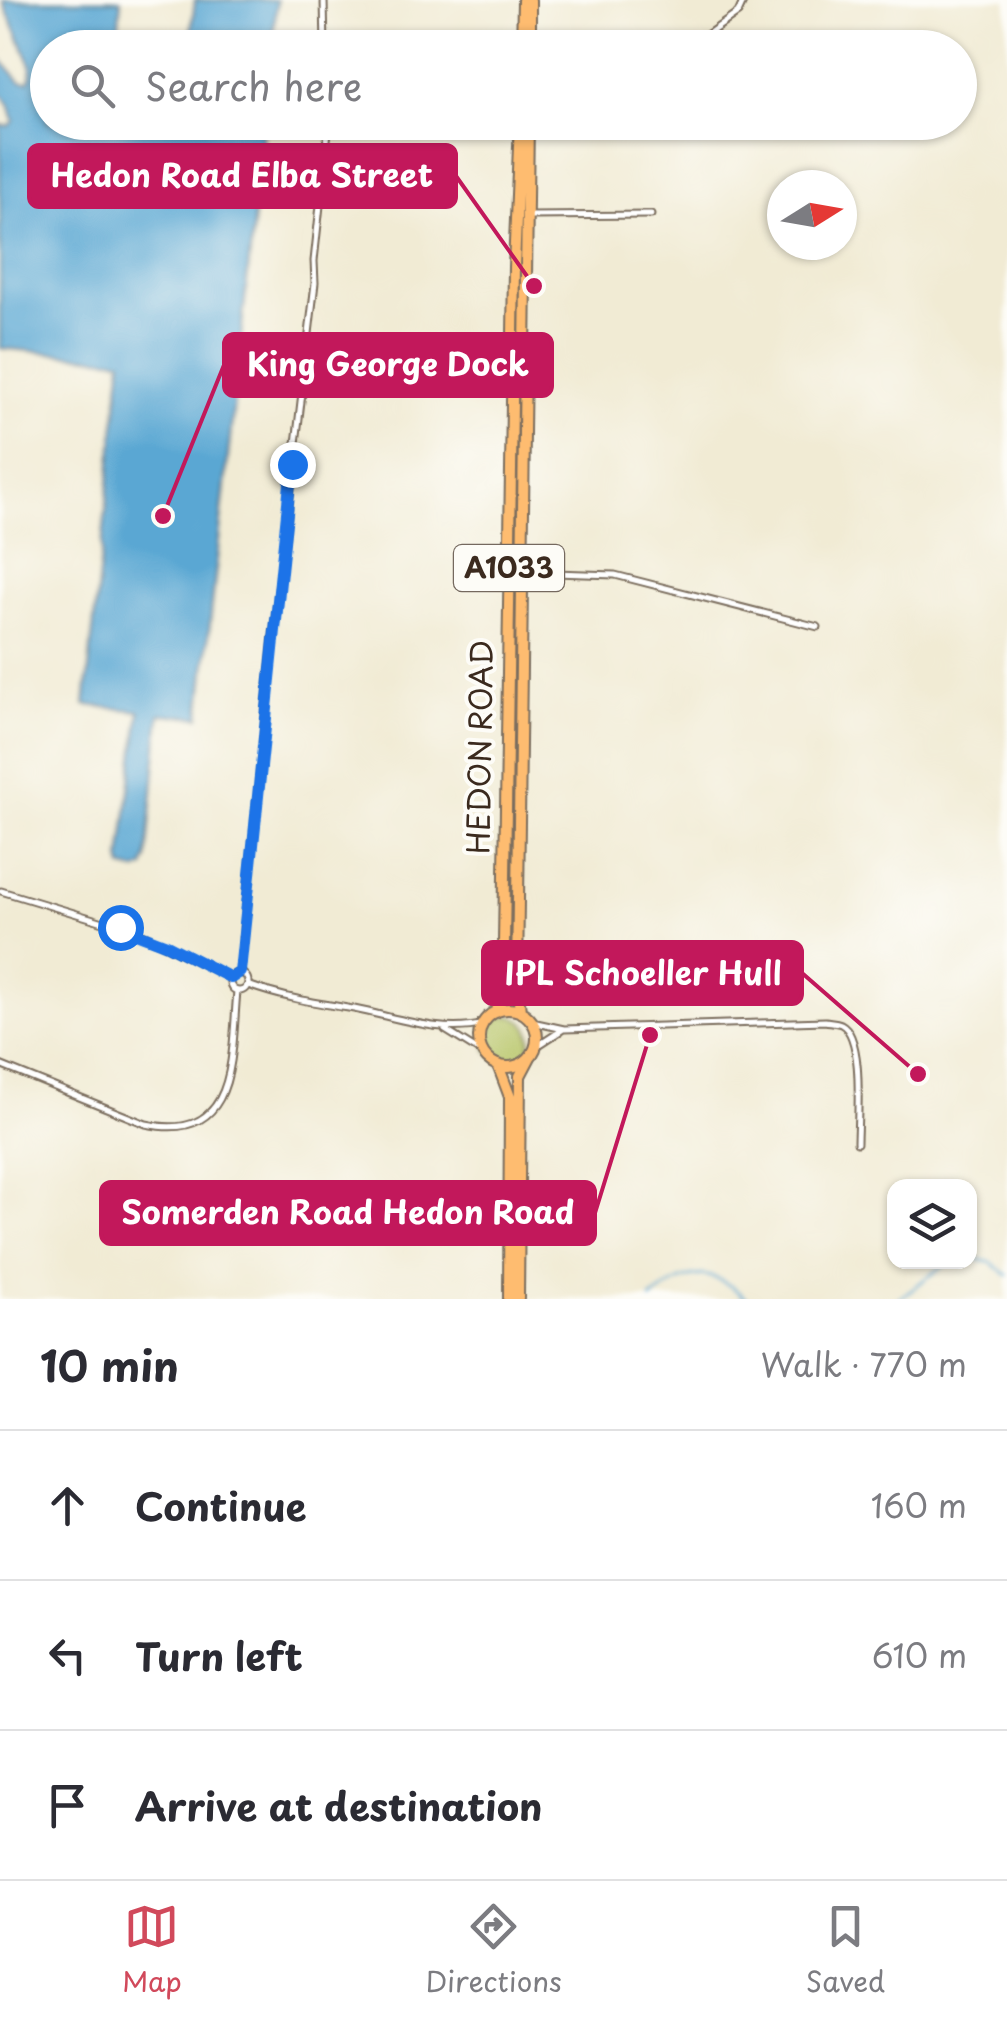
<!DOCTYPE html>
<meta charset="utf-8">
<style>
body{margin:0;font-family:"Playpen Sans",sans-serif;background:#f2f2f3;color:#2b2b33}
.controls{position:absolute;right:30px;bottom:30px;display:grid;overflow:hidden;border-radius:20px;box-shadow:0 2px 8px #0004}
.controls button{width:90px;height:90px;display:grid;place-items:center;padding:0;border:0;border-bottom:2px solid #e1e1e2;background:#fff;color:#2b2b33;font:50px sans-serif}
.compass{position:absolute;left:767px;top:170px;width:90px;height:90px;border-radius:50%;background:#fff;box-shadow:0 2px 8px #0004;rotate:79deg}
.stop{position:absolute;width:30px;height:30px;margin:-22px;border:8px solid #1a73e8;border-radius:50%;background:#fff}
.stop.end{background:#1a73e8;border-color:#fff;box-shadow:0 2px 10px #0008}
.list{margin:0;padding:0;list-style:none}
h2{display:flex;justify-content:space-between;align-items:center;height:130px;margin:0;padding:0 40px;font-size:42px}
h2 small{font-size:32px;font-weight:400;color:#7c7c81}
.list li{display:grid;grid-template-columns:65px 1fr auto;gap:30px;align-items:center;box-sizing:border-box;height:150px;padding:0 40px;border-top:2px solid #e1e1e2}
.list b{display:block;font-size:38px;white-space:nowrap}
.list em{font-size:32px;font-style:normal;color:#7c7c81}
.icon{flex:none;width:55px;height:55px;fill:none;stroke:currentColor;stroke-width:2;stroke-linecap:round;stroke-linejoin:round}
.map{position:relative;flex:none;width:1007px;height:1299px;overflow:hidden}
.search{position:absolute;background:#fff;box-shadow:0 2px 8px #0004;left:30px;right:30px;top:30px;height:110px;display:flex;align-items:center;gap:25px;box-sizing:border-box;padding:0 35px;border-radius:55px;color:#7c7c81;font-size:38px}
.sheet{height:580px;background:#fff}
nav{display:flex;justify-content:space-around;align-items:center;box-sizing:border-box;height:140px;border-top:2px solid #e1e1e2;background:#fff;font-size:28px;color:#7c7c81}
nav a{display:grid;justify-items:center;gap:5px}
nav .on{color:#d1495b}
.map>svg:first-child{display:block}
</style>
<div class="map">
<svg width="1007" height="1299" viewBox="0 0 1007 1299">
<rect width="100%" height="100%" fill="#fdfcf7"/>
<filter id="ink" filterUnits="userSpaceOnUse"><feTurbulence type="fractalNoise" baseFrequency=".01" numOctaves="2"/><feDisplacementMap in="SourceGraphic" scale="20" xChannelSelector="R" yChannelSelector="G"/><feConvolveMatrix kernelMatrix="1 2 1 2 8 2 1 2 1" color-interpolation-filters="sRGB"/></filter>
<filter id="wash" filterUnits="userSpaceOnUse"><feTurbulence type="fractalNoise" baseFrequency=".0048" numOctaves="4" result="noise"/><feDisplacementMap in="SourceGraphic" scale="40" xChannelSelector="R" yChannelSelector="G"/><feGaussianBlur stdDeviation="2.25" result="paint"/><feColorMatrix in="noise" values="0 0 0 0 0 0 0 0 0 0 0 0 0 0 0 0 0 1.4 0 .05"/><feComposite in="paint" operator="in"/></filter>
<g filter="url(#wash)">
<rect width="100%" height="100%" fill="#f1ebd4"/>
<!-- green -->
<path fill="#b7c567" stroke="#797842" stroke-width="2.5" d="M485 1039a23 23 0 1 1 46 0a23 23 0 1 1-46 0Z"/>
<!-- water -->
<path fill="#5aa7d3" stroke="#4a6878" stroke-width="2.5" d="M2,0H121L117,47L48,48V122L264,123L200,717L160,714L147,860L144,867L136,871L123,868L121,859L140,711L85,705L122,360L0,348V125L9,126L14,121L9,104L0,93V58L20,81L28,82L31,78V65Z
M195,0H277L272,47H189Z"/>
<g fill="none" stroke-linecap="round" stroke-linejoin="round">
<!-- stream -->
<path stroke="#5aa7d3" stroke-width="2.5" d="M970,1257L992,1263L1007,1275
M651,1299C689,1268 711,1267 747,1299
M898,1299L949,1262"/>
</g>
</g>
<g filter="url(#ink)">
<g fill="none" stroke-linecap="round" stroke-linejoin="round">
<defs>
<path id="minor" d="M324,0L325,48
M677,48L698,41
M706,48L698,41L738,13L744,0
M529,216L651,215
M524,572L615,575L818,627
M1,891L140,933L231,978
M230 982a9 9 0 1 1 18 0a9 9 0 1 1-18 0Z
M240,973L273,638L315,283L314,261L329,122
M248,985C283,998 317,1003 354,1009C396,1017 441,1035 484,1024
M532,1022L564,1029L825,1021C830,1022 836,1022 841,1024C865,1036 857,1118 857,1143
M445,1030L485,1055
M536,1047L562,1030
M0,1065L146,1124C239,1144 231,1055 237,991"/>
<path id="trunk" d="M522,48L523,0
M530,48V0
M479 1038a29 29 0 1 1 58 0a29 29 0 1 1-58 0Z
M496,1012L502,985L504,943L514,267L520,122
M520,1012L517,978L528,122
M498,1065L510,1097L509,1299
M518,1299L520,1076L530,1057"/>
</defs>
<!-- minor casing -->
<use href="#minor" stroke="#7b6e5e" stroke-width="9"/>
<!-- trunk casing -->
<use href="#trunk" stroke="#7b6e5e" stroke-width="14"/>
<!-- minor -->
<use href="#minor" stroke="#fff" stroke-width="5"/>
<!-- trunk -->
<use href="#trunk" stroke="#febc70" stroke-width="10"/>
</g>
</g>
<g fill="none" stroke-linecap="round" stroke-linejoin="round" filter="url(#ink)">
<!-- route -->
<path stroke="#1a73e8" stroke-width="12" d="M120,927L167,945L231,978L240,972L292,464"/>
</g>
<g text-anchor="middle" stroke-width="8" stroke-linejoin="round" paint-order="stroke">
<!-- shield labels -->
<rect fill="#fdfcf7" stroke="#75695f" stroke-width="2.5" x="454" y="545" width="110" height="46" rx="8"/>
<g font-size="28" font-weight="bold" fill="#3b2a1e">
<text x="509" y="578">A1033</text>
</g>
<!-- street labels -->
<g font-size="30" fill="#3b2a1e" stroke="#fdfcf7">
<text transform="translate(481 747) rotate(-89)" y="10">HEDON ROAD</text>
</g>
</g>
<!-- callouts -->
<path fill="none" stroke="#c2185b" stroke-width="4" d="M534 286L456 176M163 516L224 365M918 1074L802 973M650 1035L595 1213"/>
<g fill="#c2185b" stroke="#fdfcf7" stroke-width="4">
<circle cx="534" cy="286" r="10"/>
<circle cx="163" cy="516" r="10"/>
<circle cx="918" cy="1074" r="10"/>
<circle cx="650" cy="1035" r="10"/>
</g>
<g fill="#c2185b" stroke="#c2185b" stroke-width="4">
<rect x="29" y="145" width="427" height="62" rx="10"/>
<rect x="224" y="334" width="328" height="62" rx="10"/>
<rect x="483" y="942" width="319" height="62" rx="10"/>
<rect x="101" y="1182" width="494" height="62" rx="10"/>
</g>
<g font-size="32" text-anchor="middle" font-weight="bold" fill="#fff">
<text x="242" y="187">Hedon Road Elba Street</text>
<text x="388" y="376">King George Dock</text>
<text x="643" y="985">IPL Schoeller Hull</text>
<text x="348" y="1224">Somerden Road Hedon Road</text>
</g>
</svg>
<div class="controls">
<button><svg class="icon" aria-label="layers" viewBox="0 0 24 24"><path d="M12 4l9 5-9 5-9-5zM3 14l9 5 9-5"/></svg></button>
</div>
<svg class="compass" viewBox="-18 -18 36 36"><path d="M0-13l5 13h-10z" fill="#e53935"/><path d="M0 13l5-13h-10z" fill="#7c7c81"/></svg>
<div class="stop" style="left:120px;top:927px"></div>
<div class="stop end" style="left:292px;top:464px"></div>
<div class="search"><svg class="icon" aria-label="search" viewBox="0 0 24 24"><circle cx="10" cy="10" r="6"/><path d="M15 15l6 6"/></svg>Search here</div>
</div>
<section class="sheet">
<h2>10 min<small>Walk · 770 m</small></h2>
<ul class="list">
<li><svg class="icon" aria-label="ahead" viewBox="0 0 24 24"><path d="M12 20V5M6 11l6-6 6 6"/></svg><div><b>Continue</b></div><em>160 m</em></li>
<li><svg class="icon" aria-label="left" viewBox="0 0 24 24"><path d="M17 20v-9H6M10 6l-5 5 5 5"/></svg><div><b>Turn left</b></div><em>610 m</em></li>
<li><svg class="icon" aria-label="arrive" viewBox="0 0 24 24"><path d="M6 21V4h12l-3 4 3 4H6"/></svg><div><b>Arrive at destination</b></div></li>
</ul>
</section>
<nav>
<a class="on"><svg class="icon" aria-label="map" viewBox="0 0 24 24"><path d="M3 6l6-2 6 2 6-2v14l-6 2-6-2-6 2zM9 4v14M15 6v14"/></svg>Map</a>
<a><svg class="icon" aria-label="directions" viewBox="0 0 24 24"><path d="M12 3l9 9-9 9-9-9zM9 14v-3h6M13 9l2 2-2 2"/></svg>Directions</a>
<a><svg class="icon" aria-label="saved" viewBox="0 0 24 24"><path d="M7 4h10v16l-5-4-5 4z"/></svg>Saved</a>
</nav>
